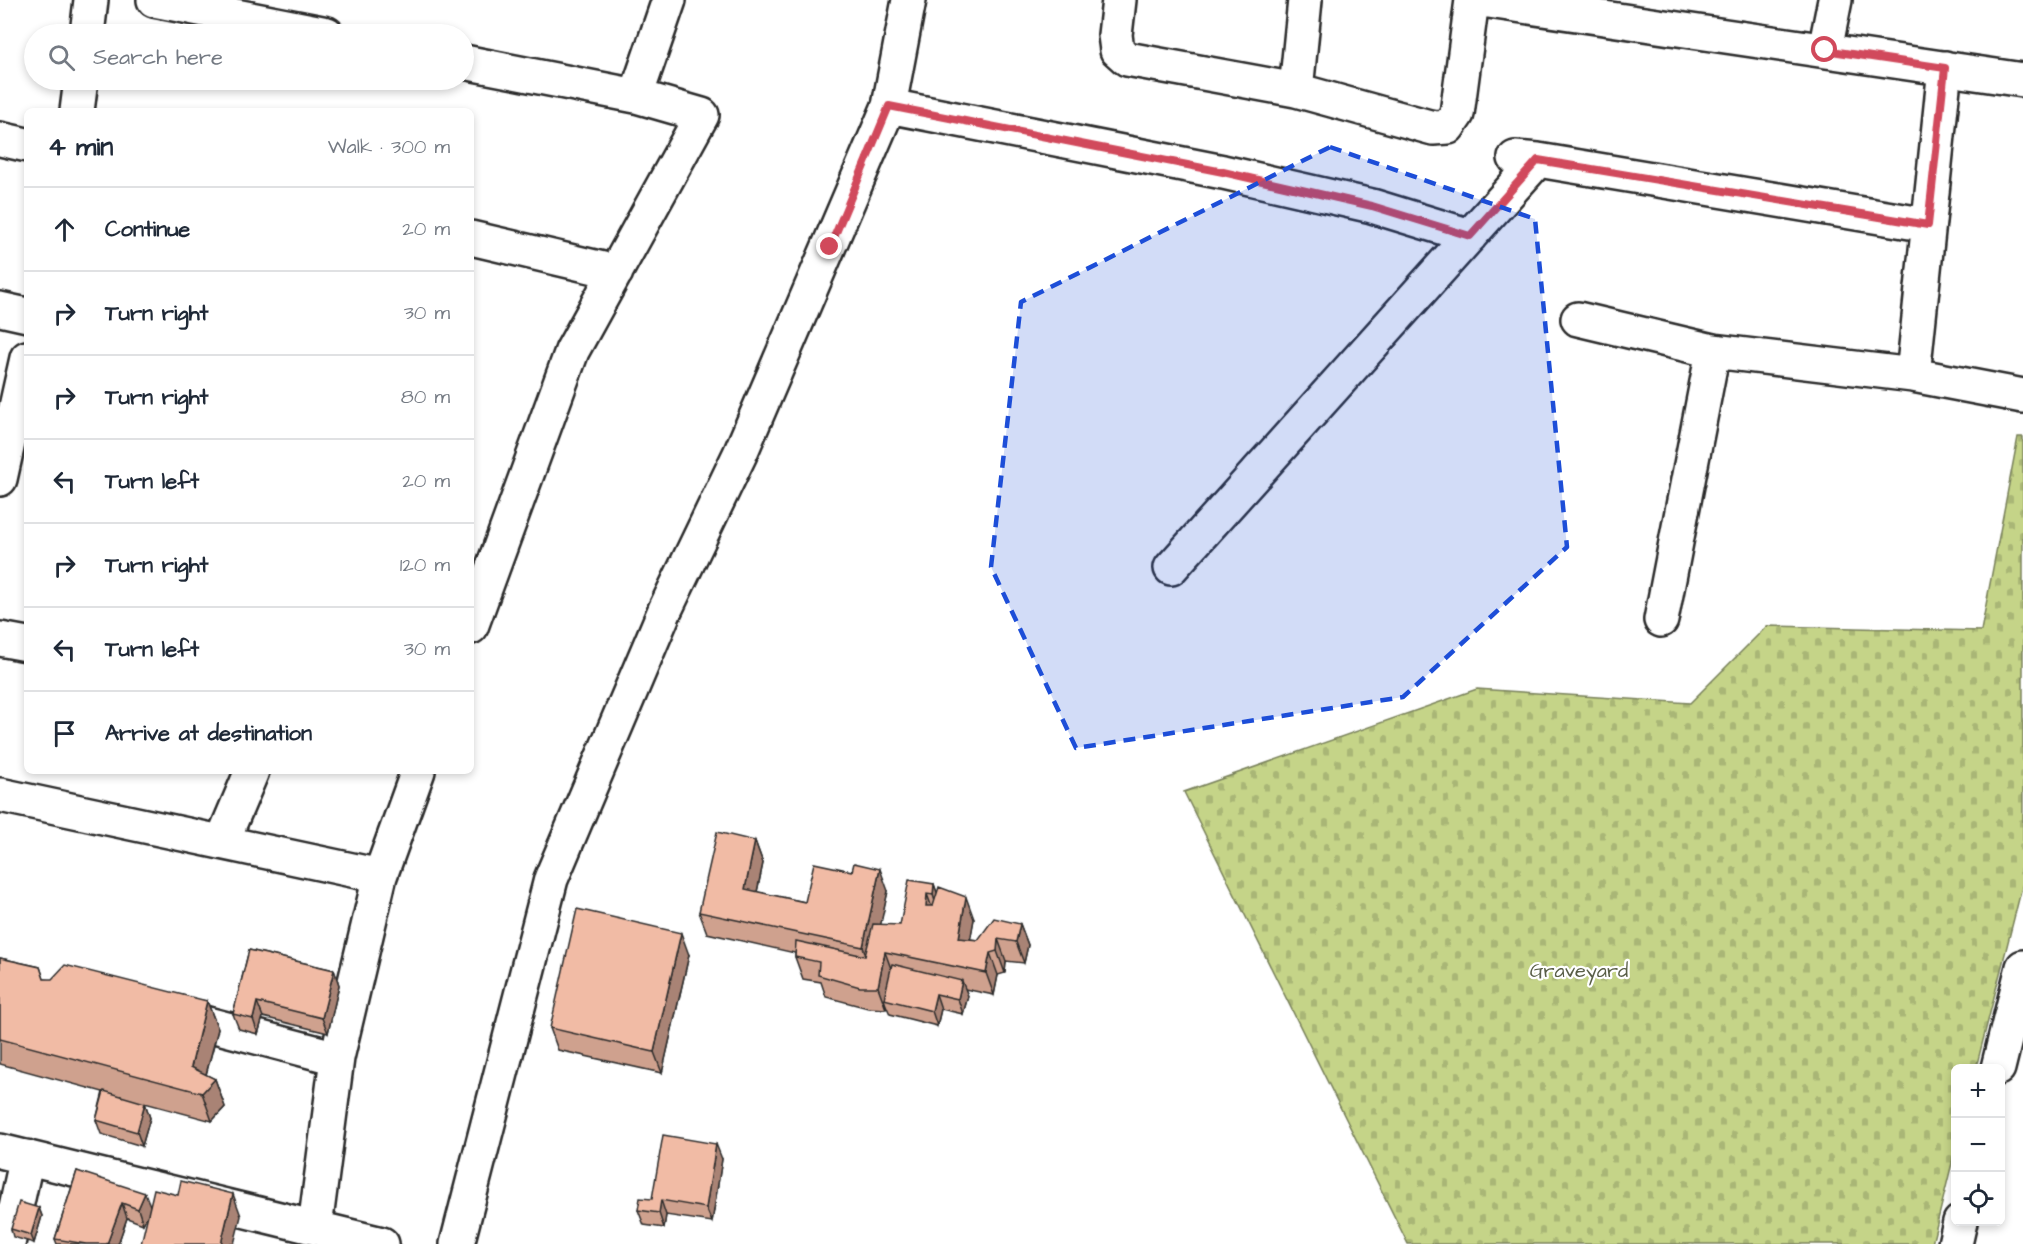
<!DOCTYPE html>
<meta charset="utf-8">
<style>
body{margin:0;font-family:"Architects Daughter",sans-serif;background:#f2f2f3;color:#1f2937}
.controls{position:absolute;right:18px;bottom:18px;display:grid;overflow:hidden;border-radius:9px;box-shadow:0 3px 9px #0003}
.controls button{width:54px;height:54px;display:grid;place-items:center;padding:0;border:0;border-bottom:2px solid #e0e1e3;background:#fff;color:#1f2937;font:30px sans-serif}
.stop{position:absolute;width:18px;height:18px;margin:-14px;border:4px solid #d1495b;border-radius:50%;background:#fff}
.stop.end{background:#d1495b;border-color:#fff;box-shadow:0 2px 6px #0008}
.list{margin:0;padding:0;list-style:none}
h2{display:flex;justify-content:space-between;align-items:center;height:78px;margin:0;padding:0 24px;font-size:26px}
h2 small{font-size:20px;font-weight:400;color:#747a83}
.list li{display:grid;grid-template-columns:39px 1fr auto;gap:18px;align-items:center;box-sizing:border-box;height:84px;padding:0 24px;border-top:2px solid #e0e1e3}
.list b{display:block;font-size:22px;white-space:nowrap}
.list em{font-size:20px;font-style:normal;color:#747a83}
.icon{flex:none;width:33px;height:33px;fill:none;stroke:currentColor;stroke-width:2;stroke-linecap:round;stroke-linejoin:round}
.map{position:relative;flex:none;width:2023px;height:1244px;overflow:hidden}
.search{position:absolute;background:#fff;box-shadow:0 3px 9px #0003;left:24px;top:24px;width:450px;height:66px;display:flex;align-items:center;gap:15px;box-sizing:border-box;padding:0 21px;border-radius:33px;color:#747a83;font-size:22px}
.panel{position:absolute;background:#fff;box-shadow:0 3px 9px #0003;left:24px;top:108px;width:450px;height:666px;border-radius:9px}
.map>svg:first-child{display:block}
</style>
<div class="map">
<svg width="2023" height="1244" viewBox="0 0 2023 1244">
<defs>
<pattern id="cemetery-stones" width="16" height="16" patternUnits="userSpaceOnUse" patternTransform="scale(1.5)"><rect width="16" height="16" fill="#c5d488"/><path d="M2 7V4a2 2 0 0 1 4 0v3zM10 15v-3a2 2 0 0 1 4 0v3z" fill="#a9b676"/></pattern>
</defs>
<rect width="100%" height="100%" fill="#fff"/>
<filter id="ink" filterUnits="userSpaceOnUse"><feTurbulence type="fractalNoise" baseFrequency=".0167" numOctaves="2"/><feDisplacementMap in="SourceGraphic" scale="12" xChannelSelector="R" yChannelSelector="G"/><feConvolveMatrix kernelMatrix="1 2 1 2 8 2 1 2 1" color-interpolation-filters="sRGB"/></filter>
<g filter="url(#ink)">
<!-- cemetery -->
<path fill="url(#cemetery-stones)" stroke="#78805a" stroke-width="1.5" d="M2018,437H2023V883L1976,1068H1956L1955,1151L1932,1244H1408L1184,792L1477,689L1690,703L1767,626L1981,631Z"/>
<g fill="none" stroke-linecap="round" stroke-linejoin="round">
<defs>
<path id="minor" d="M154,0L327,34
M1119,0L1115,35L1117,50L1127,59L1296,90L1433,128L1448,127L1457,114L1472,0
M1482,0L2023,80
M87,34L91,0
M1825,50L1835,0
M464,62L636,96L702,115L572,351L471,627
M1296,90L1305,0
M636,96L669,0
M889,106L1223,172L1372,206L1470,236
M77,111L81,80
M0,139L27,145
M1515,158L1538,160L1928,225
M471,238L616,272
M0,309L27,315
M1578,319L1713,351L1913,375L2023,396
M1913,375L1945,68
M0,479L27,358
M1171,568L1538,160
M1661,620L1713,351
M0,639L27,644
M0,795L380,876
M222,842L252,771
M173,1015L337,1058
M0,1151L382,1244
M315,1227L337,1058L380,876L418,771
M8,1244L27,1157
M457,1244L551,879L665,610L740,454L889,106L909,0"/>
<path id="major" d="M1998,1068L2023,967
M1955,1244L1960,1222"/>
</defs>
<!-- minor casing -->
<use href="#minor" stroke="#2b2b2b" stroke-width="38"/>
<!-- major casing -->
<use href="#major" stroke="#2b2b2b" stroke-width="38"/>
<!-- minor -->
<use href="#minor" stroke="#fff" stroke-width="33"/>
<!-- major -->
<use href="#major" stroke="#fff" stroke-width="33"/>
</g>
<!-- wall -->
<path fill="#cfa18e" stroke="#2b2b2b" stroke-width="1.5" d="M755,841L763,863L757,892L805,902L888,891L880,925H900L934,884L937,894L974,919L970,939L978,940L1020,924L1028,945L1024,963L1006,961L1005,973L998,975L994,995L965,989L968,996L963,1014L941,1009L937,1026L890,1014L886,1005V1009L868,1008L826,997L821,982L803,979L795,957V953L707,933L699,912Z
M249,950L334,970L339,985L328,1033L263,1017L258,1034L239,1029L233,1014Z
M689,955L662,1073L558,1050L550,1028Z
M0,958L40,967L44,979L207,1001L218,1029L206,1075L215,1079L225,1107L212,1121L145,1103L150,1118L142,1146L101,1134L96,1120L103,1092L0,1064Z
M722,1159L712,1222L666,1215L664,1228L644,1225L638,1210L652,1199Z
M77,1171L150,1206L178,1195L241,1216L148,1213L143,1224L127,1218L118,1244H57L55,1239Z
M39,1208L42,1216L34,1243L13,1237L11,1229Z"/>
<!-- shaded-wall -->
<path fill="#a98374" stroke="#2b2b2b" stroke-width="1.5" d="M755,841L763,863L753,911L745,889Z
M880,869L888,891L871,969L863,947Z
M934,884L942,906L940,917L933,895Z
M927,894L935,916L926,906Z
M966,897L974,919L967,959L959,938Z
M1020,924L1028,945L1024,963L1016,942Z
M681,933L689,955L662,1073L654,1052Z
M998,939L1006,961L1005,973L997,951Z
M885,952L893,974L884,999L886,1005V1009L878,987Z
M990,953L998,975L994,995L986,973Z
M334,970L339,985L328,1033L322,1018Z
M962,981L968,996L963,1014L958,999Z
M936,994L941,1009L937,1026L932,1011Z
M207,1001L218,1029L201,1093L191,1067Z
M257,1002L263,1017L258,1034L253,1019Z
M215,1079L225,1107L212,1121L202,1093Z
M145,1103L150,1118L142,1146L137,1132Z
M716,1144L722,1159L712,1222L706,1208Z
M145,1193L151,1208L143,1224L138,1209Z
M233,1194L241,1216L234,1244H221Z
M661,1200L666,1215L664,1228L659,1213Z
M122,1203L127,1218L118,1244H107Z
M39,1208L42,1216L34,1243L31,1235Z"/>
<!-- building -->
<path fill="#f1bba5" stroke="#2b2b2b" stroke-width="1.5" d="M717,832L755,841L745,889L805,902L814,863L852,871L854,863L880,869L863,947L699,912Z
M909,880L934,884L933,895L927,894L926,906H933L939,887L966,897L959,938L978,940L994,918L1020,924L1016,942L998,939L997,951L990,953L986,973L885,952L878,987H860L818,975L819,962L795,957L796,941L865,956L873,924L900,925Z
M577,909L681,933L654,1052L550,1028Z
M249,950L334,970L322,1018L257,1002L253,1019L233,1014Z
M0,958L40,967L44,979H52L65,965L207,1001L191,1067L215,1079L202,1093L0,1039Z
M892,964L962,981L958,999L936,994L932,1011L884,999Z
M104,1091L145,1103L137,1132L96,1120Z
M663,1135L716,1144L706,1208L661,1200L659,1213L638,1210L640,1198L652,1199Z
M77,1171L145,1193L138,1209L122,1203L107,1244H86L55,1239Z
M181,1181L233,1194L221,1244H141L154,1189L178,1195Z
M19,1202L39,1208L31,1235L11,1229Z"/>
</g>
<g fill="none" stroke-linecap="round" stroke-linejoin="round" filter="url(#ink)">
<!-- route -->
<path stroke="#d1495b" stroke-width="8" d="M830,247L889,106L1223,172L1372,206L1470,236L1538,160L1928,225L1945,68L1825,50"/>
</g>
<!-- marked area -->
<path fill="#1d4ed8" fill-opacity="0.2" stroke="#1d4ed8" stroke-width="4.5" stroke-dasharray="12 8" stroke-linejoin="round" d="M1330,147L1535,219L1567,547L1403,697L1076,748L991,567L1021,302Z"/>
<g text-anchor="middle" stroke-width="4.5" stroke-linejoin="round" paint-order="stroke">
<!-- park labels -->
<g font-size="20" fill="#595e47" stroke="#fff">
<text x="1579" y="977">Graveyard</text>
</g>
</g>
</svg>
<div class="controls">
<button>+</button>
<button>−</button>
<button><svg class="icon" aria-label="locate" viewBox="0 0 24 24"><circle cx="12" cy="12" r="6"/><path d="M12 2v4M12 18v4M2 12h4M18 12h4"/></svg></button>
</div>
<div class="stop" style="left:1825px;top:50px"></div>
<div class="stop end" style="left:830px;top:247px"></div>
<div class="search"><svg class="icon" aria-label="search" viewBox="0 0 24 24"><circle cx="10" cy="10" r="6"/><path d="M15 15l6 6"/></svg>Search here</div>
<section class="panel">
<h2>4 min<small>Walk · 300 m</small></h2>
<ul class="list">
<li><svg class="icon" aria-label="ahead" viewBox="0 0 24 24"><path d="M12 20V5M6 11l6-6 6 6"/></svg><div><b>Continue</b></div><em>20 m</em></li>
<li><svg class="icon" aria-label="right" viewBox="0 0 24 24"><path d="M7 20v-9h11M14 6l5 5-5 5"/></svg><div><b>Turn right</b></div><em>30 m</em></li>
<li><svg class="icon" aria-label="right" viewBox="0 0 24 24"><path d="M7 20v-9h11M14 6l5 5-5 5"/></svg><div><b>Turn right</b></div><em>80 m</em></li>
<li><svg class="icon" aria-label="left" viewBox="0 0 24 24"><path d="M17 20v-9H6M10 6l-5 5 5 5"/></svg><div><b>Turn left</b></div><em>20 m</em></li>
<li><svg class="icon" aria-label="right" viewBox="0 0 24 24"><path d="M7 20v-9h11M14 6l5 5-5 5"/></svg><div><b>Turn right</b></div><em>120 m</em></li>
<li><svg class="icon" aria-label="left" viewBox="0 0 24 24"><path d="M17 20v-9H6M10 6l-5 5 5 5"/></svg><div><b>Turn left</b></div><em>30 m</em></li>
<li><svg class="icon" aria-label="arrive" viewBox="0 0 24 24"><path d="M6 21V4h12l-3 4 3 4H6"/></svg><div><b>Arrive at destination</b></div></li>
</ul>
</section>
</div>
